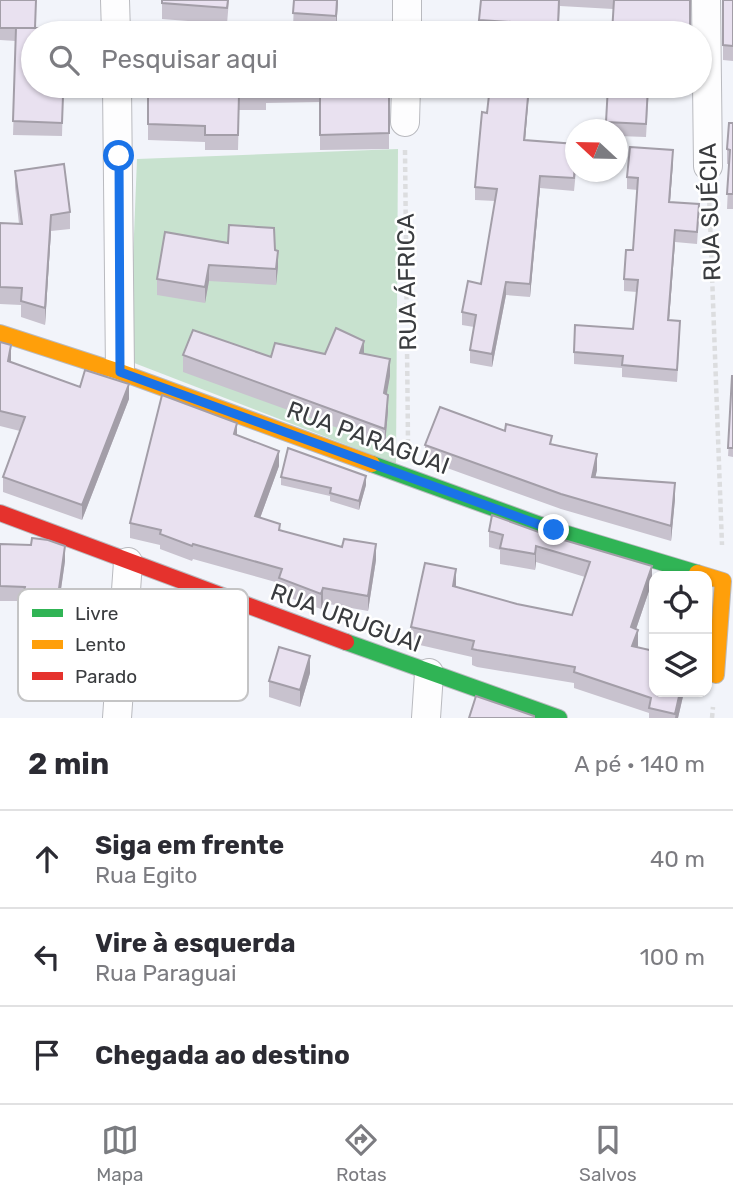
<!DOCTYPE html>
<html lang="pt">
<meta charset="utf-8">
<style>
body{margin:0;font-family:Rubik,sans-serif;background:#f2f2f3;color:#2b2b33}
.controls{position:absolute;right:21px;bottom:21px;display:grid;overflow:hidden;border-radius:14px;box-shadow:0 2px 5px #0004}
.controls button{width:63px;height:63px;display:grid;place-items:center;padding:0;border:0;border-bottom:2px solid #e1e1e2;background:#fff;color:#2b2b33;font:35px sans-serif}
.compass{position:absolute;left:565px;top:119px;width:63px;height:63px;border-radius:50%;background:#fff;box-shadow:0 2px 5px #0004;rotate:292deg}
.stop{position:absolute;width:21px;height:21px;margin:-16px;border:5px solid #1a73e8;border-radius:50%;background:#fff}
.stop.end{background:#1a73e8;border-color:#fff;box-shadow:0 2px 7px #0008}
.list{margin:0;padding:0;list-style:none}
h2{display:flex;justify-content:space-between;align-items:center;height:91px;margin:0;padding:0 28px;font-size:30px}
h2 small{font-size:23px;font-weight:400;color:#7c7c81}
.list li{display:grid;grid-template-columns:46px 1fr auto;gap:21px;align-items:center;box-sizing:border-box;height:98px;padding:0 28px;border-top:2px solid #e1e1e2}
.list b{display:block;font-size:26px;white-space:nowrap}
.list p{margin:0;font-size:23px;white-space:nowrap;color:#7c7c81}
.list em{font-size:23px;font-style:normal;color:#7c7c81}
.icon{flex:none;width:38px;height:38px;fill:none;stroke:currentColor;stroke-width:2;stroke-linecap:round;stroke-linejoin:round}
.map{position:relative;flex:none;width:733px;height:718px;overflow:hidden}
.search{position:absolute;background:#fff;box-shadow:0 2px 5px #0004;left:21px;right:21px;top:21px;height:77px;display:flex;align-items:center;gap:18px;box-sizing:border-box;padding:0 24px;border-radius:38px;color:#7c7c81;font-size:26px}
.sheet{height:385px;background:#fff}
nav{display:flex;justify-content:space-around;align-items:center;box-sizing:border-box;height:98px;border-top:2px solid #e1e1e2;background:#fff;font-size:19px;color:#7c7c81}
nav a{display:grid;justify-items:center;gap:4px}
nav .on{color:#7a7c80}
.map>svg:first-child{display:block}
</style>
<div class="map">
<svg width="733" height="718" viewBox="0 0 733 718">
<rect width="100%" height="100%" fill="#f2f4fa"/>
<!-- green -->
<path fill="#c8e2cf" d="M398,149L396,464L129,361L137,159Z"/>
<g fill="none" stroke-linecap="round" stroke-linejoin="round">
<defs>
<path id="street" d="M115,0L116,33
M706,0L708,166
M407,33V0
M117,86L120,372
M405,122L406,86
M117,718L128,562
M426,718L429,673"/>
<path id="fast" d="M372,464L554,530L697,573
M346,642L559,718"/>
<path id="slow" d="M0,333L120,372L372,464
M697,573L723,581L716,675"/>
<path id="jam" d="M0,513L346,642"/>
</defs>
<!-- street casing -->
<use href="#street" stroke="#b9babf" stroke-width="30"/>
<!-- fast casing -->
<use href="#fast" stroke="#b9babf" stroke-width="18"/>
<!-- slow casing -->
<use href="#slow" stroke="#b9babf" stroke-width="18"/>
<!-- jam casing -->
<use href="#jam" stroke="#b9babf" stroke-width="18"/>
<!-- path -->
<path stroke="#dcdddf" stroke-width="4.5" stroke-dasharray="5 3.5" stroke-linecap="butt" d="M405,150L408,442
M709,193L722,545
M712,718L713,707"/>
<!-- street -->
<use href="#street" stroke="#fdfdfe" stroke-width="28"/>
<!-- fast -->
<use href="#fast" stroke="#30b455" stroke-width="16"/>
<!-- slow -->
<use href="#slow" stroke="#ff9f0a" stroke-width="16"/>
<!-- jam -->
<use href="#jam" stroke="#e5322d" stroke-width="16"/>
</g>
<!-- wall -->
<path fill="#c8c2ce" d="M0,0L33,33L56,96H63L62,136L13,135L16,41L0,40Z
M162,0H229L227,24L162,19Z
M294,0H338L336,32L293,29Z
M481,0H690L613,9L560,6L558,33H479Z
M723,0H733V61L723,60Z
M148,86H383V94H389V149L320,150V102L266,103V110H239L238,150H205V142L148,140Z
M608,86H649L646,137L618,136V130H606Z
M529,92L525,140L576,144V171L574,191L540,188L530,297L506,295L492,367L470,363V350L474,327L462,325V312L481,284L495,201L475,200V187L487,113Z
M733,123V209H727L729,164H727V149Z
M673,162L670,202L699,216L697,244L675,242L669,321L680,333L677,382L622,377V368L574,364V352L633,329L637,292L624,291V279L633,250L638,190L627,189V177Z
M15,171L70,212V229L51,231L45,325L21,317V305L0,304V223L19,224L15,187Z
M165,232L275,250L278,267L276,285L209,281L205,303L157,295V279Z
M0,342L11,360V362L80,387L129,399L82,520L3,492V477L20,431L0,426Z
M364,354L390,376L386,394L388,411L385,445L183,372V355L271,357Z
M733,376V457L728,456Z
M505,431L552,445L597,470L595,477L675,499L671,541L561,509L425,460V445Z
M237,435L279,466L260,518L280,531L376,560L368,611L323,603L321,609L279,594V583L193,559L192,561L160,549V545L130,538V523Z
M281,477L366,485L359,510L330,501V496L281,485Z
M489,531L652,582L636,629L637,647L654,692H684L678,718H649V713L574,688V683L477,667L472,665V657L411,643V627L456,585V587L517,604L572,615L585,577L536,562L535,570L500,564V550L489,547Z
M0,544L65,561L56,624L22,620V601H0Z
M310,673L300,707L269,697V681Z"/>
<!-- shaded-wall -->
<path fill="#a39ea8" d="M337,0H338L336,32V16Z
M529,86V92L524,153V140Z
M673,150V162L669,214V202Z
M540,176V188L530,297V284Z
M51,215V231L45,325V308Z
M675,230V242L668,333V320Z
M278,251V267L276,285V269Z
M209,265V281L205,303V287Z
M506,282V295L492,367V354Z
M364,341V357L360,353Z
M11,345V360L8,376V361Z
M390,359V376L384,410V393Z
M129,384V399L82,520V505Z
M388,395V411L385,445V429Z
M237,423V438L234,434Z
M279,451V466L255,532V516Z
M597,454V470L592,493V477Z
M366,476V485L359,510V501Z
M675,483V499L671,541V526Z
M376,544V560L368,611V596Z
M65,546V561L56,624V610Z
M536,546V562L535,570V554Z
M652,566V582L631,644V627Z
M456,569V585L453,602V586Z
M323,588V603L321,609V594Z
M638,630V646L632,662V646Z
M310,656V673L300,707V690Z
M680,692H684L678,718H675Z"/>
<!-- building -->
<path fill="#e9e1f0" stroke="#a39ea8" stroke-width="2" d="M0,0H36L35,28H0Z
M162,0H228L227,8L162,3Z
M294,0H337L336,16L293,13Z
M481,0H559L558,25L479,20Z
M614,0H690V33H612Z
M723,0H733V46L723,45Z
M16,28H52V33H33V86H56L55,96H63L62,123L13,121Z
M148,86H383V94H389V133L320,135V87L266,88V95L239,94L238,135H205V126L148,124Z
M490,86H529L524,140L576,144L574,178L540,176L530,284L506,282L492,354L470,350L476,315L462,312L468,281L481,284L497,189L475,187L482,112L487,113Z
M608,86H648L646,124L606,122Z
M729,123H733V194H727L730,150L727,149Z
M630,147L673,150L669,202L699,204L697,232L675,230L668,320L680,321L677,370L622,365L623,356L574,352L575,325L633,329L638,280L624,279L626,250H633L638,178L627,177Z
M64,164L70,212L51,215L45,308L21,301L22,288L0,287V223L22,224L15,171Z
M229,225L274,228L275,250L278,251L276,269L209,265L205,287L157,279L165,232L228,243Z
M336,328L364,341L360,353L390,359L384,393L388,395L385,429L183,355L193,330L271,357L275,343L325,354Z
M0,342L11,345L8,361L80,387L85,370L129,384L82,505L3,477L25,417L0,411Z
M732,376H733V448H728Z
M162,395L237,423L234,434L279,451L255,516L280,524L279,530L342,547L344,539L376,544L368,596L323,588L321,594L279,578L282,569L193,544L192,546L160,534L161,530L130,523Z
M440,407L505,431L506,424L552,436L550,444L597,454L592,477L675,483L671,526L561,494L425,445Z
M288,448L366,476L359,501L330,493L331,488L281,477Z
M492,515L547,535L652,566L631,627L638,630L632,646L654,651V692H680L675,714L649,708L651,698L574,672L575,667L477,650L472,649L474,641L411,627L425,563L456,569L453,586L517,604L572,615L590,562L536,546L535,554L500,548L503,535L489,531Z
M32,538L48,540L65,546L56,610L22,605L25,587L0,586V544L31,545Z
M279,647L310,656L300,690L269,681Z
M476,696L534,716V718H469Z"/>
<g fill="none" stroke-linecap="round" stroke-linejoin="round">
<!-- route -->
<path stroke="#1a73e8" stroke-width="9" d="M119,156L120,372L554,530"/>
</g>
<g text-anchor="middle" stroke-width="5" stroke-linejoin="round" paint-order="stroke">
<!-- street labels -->
<g font-size="24" fill="#3a3c3f" stroke="#fff">
<text transform="translate(710 212) rotate(-92)" y="8">RUA SUÉCIA</text>
<text transform="translate(407 282) rotate(-91)" y="8">RUA ÁFRICA</text>
<text transform="translate(368 438) rotate(20)" y="8">RUA PARAGUAI</text>
<text transform="translate(346 618) rotate(20)" y="8">RUA URUGUAI</text>
</g>
</g>
<!-- legend -->
<rect x="18" y="589" width="230" height="112" rx="10" fill="#fff" stroke="#c4c4c5" stroke-width="2"/>
<rect x="32" y="609" width="31" height="8" fill="#30b455"/>
<rect x="32" y="640" width="31" height="9" fill="#ff9f0a"/>
<rect x="32" y="672" width="31" height="8" fill="#e5322d"/>
<g font-size="19" fill="#3a3c3f">
<text x="75" y="620">Livre</text>
<text x="75" y="651">Lento</text>
<text x="75" y="683">Parado</text>
</g>
</svg>
<div class="controls">
<button><svg class="icon" aria-label="locate" viewBox="0 0 24 24"><circle cx="12" cy="12" r="6"/><path d="M12 2v4M12 18v4M2 12h4M18 12h4"/></svg></button>
<button><svg class="icon" aria-label="layers" viewBox="0 0 24 24"><path d="M12 4l9 5-9 5-9-5zM3 14l9 5 9-5"/></svg></button>
</div>
<svg class="compass" viewBox="-18 -18 36 36"><path d="M0-13l5 13h-10z" fill="#e53935"/><path d="M0 13l5-13h-10z" fill="#7c7c81"/></svg>
<div class="stop" style="left:119px;top:156px"></div>
<div class="stop end" style="left:554px;top:530px"></div>
<div class="search"><svg class="icon" aria-label="search" viewBox="0 0 24 24"><circle cx="10" cy="10" r="6"/><path d="M15 15l6 6"/></svg>Pesquisar aqui</div>
</div>
<section class="sheet">
<h2>2 min<small>A pé · 140 m</small></h2>
<ul class="list">
<li><svg class="icon" aria-label="ahead" viewBox="0 0 24 24"><path d="M12 20V5M6 11l6-6 6 6"/></svg><div><b>Siga em frente</b><p>Rua Egito</p></div><em>40 m</em></li>
<li><svg class="icon" aria-label="left" viewBox="0 0 24 24"><path d="M17 20v-9H6M10 6l-5 5 5 5"/></svg><div><b>Vire à esquerda</b><p>Rua Paraguai</p></div><em>100 m</em></li>
<li><svg class="icon" aria-label="arrive" viewBox="0 0 24 24"><path d="M6 21V4h12l-3 4 3 4H6"/></svg><div><b>Chegada ao destino</b></div></li>
</ul>
</section>
<nav>
<a class="on"><svg class="icon" aria-label="map" viewBox="0 0 24 24"><path d="M3 6l6-2 6 2 6-2v14l-6 2-6-2-6 2zM9 4v14M15 6v14"/></svg>Mapa</a>
<a><svg class="icon" aria-label="directions" viewBox="0 0 24 24"><path d="M12 3l9 9-9 9-9-9zM9 14v-3h6M13 9l2 2-2 2"/></svg>Rotas</a>
<a><svg class="icon" aria-label="saved" viewBox="0 0 24 24"><path d="M7 4h10v16l-5-4-5 4z"/></svg>Salvos</a>
</nav>
